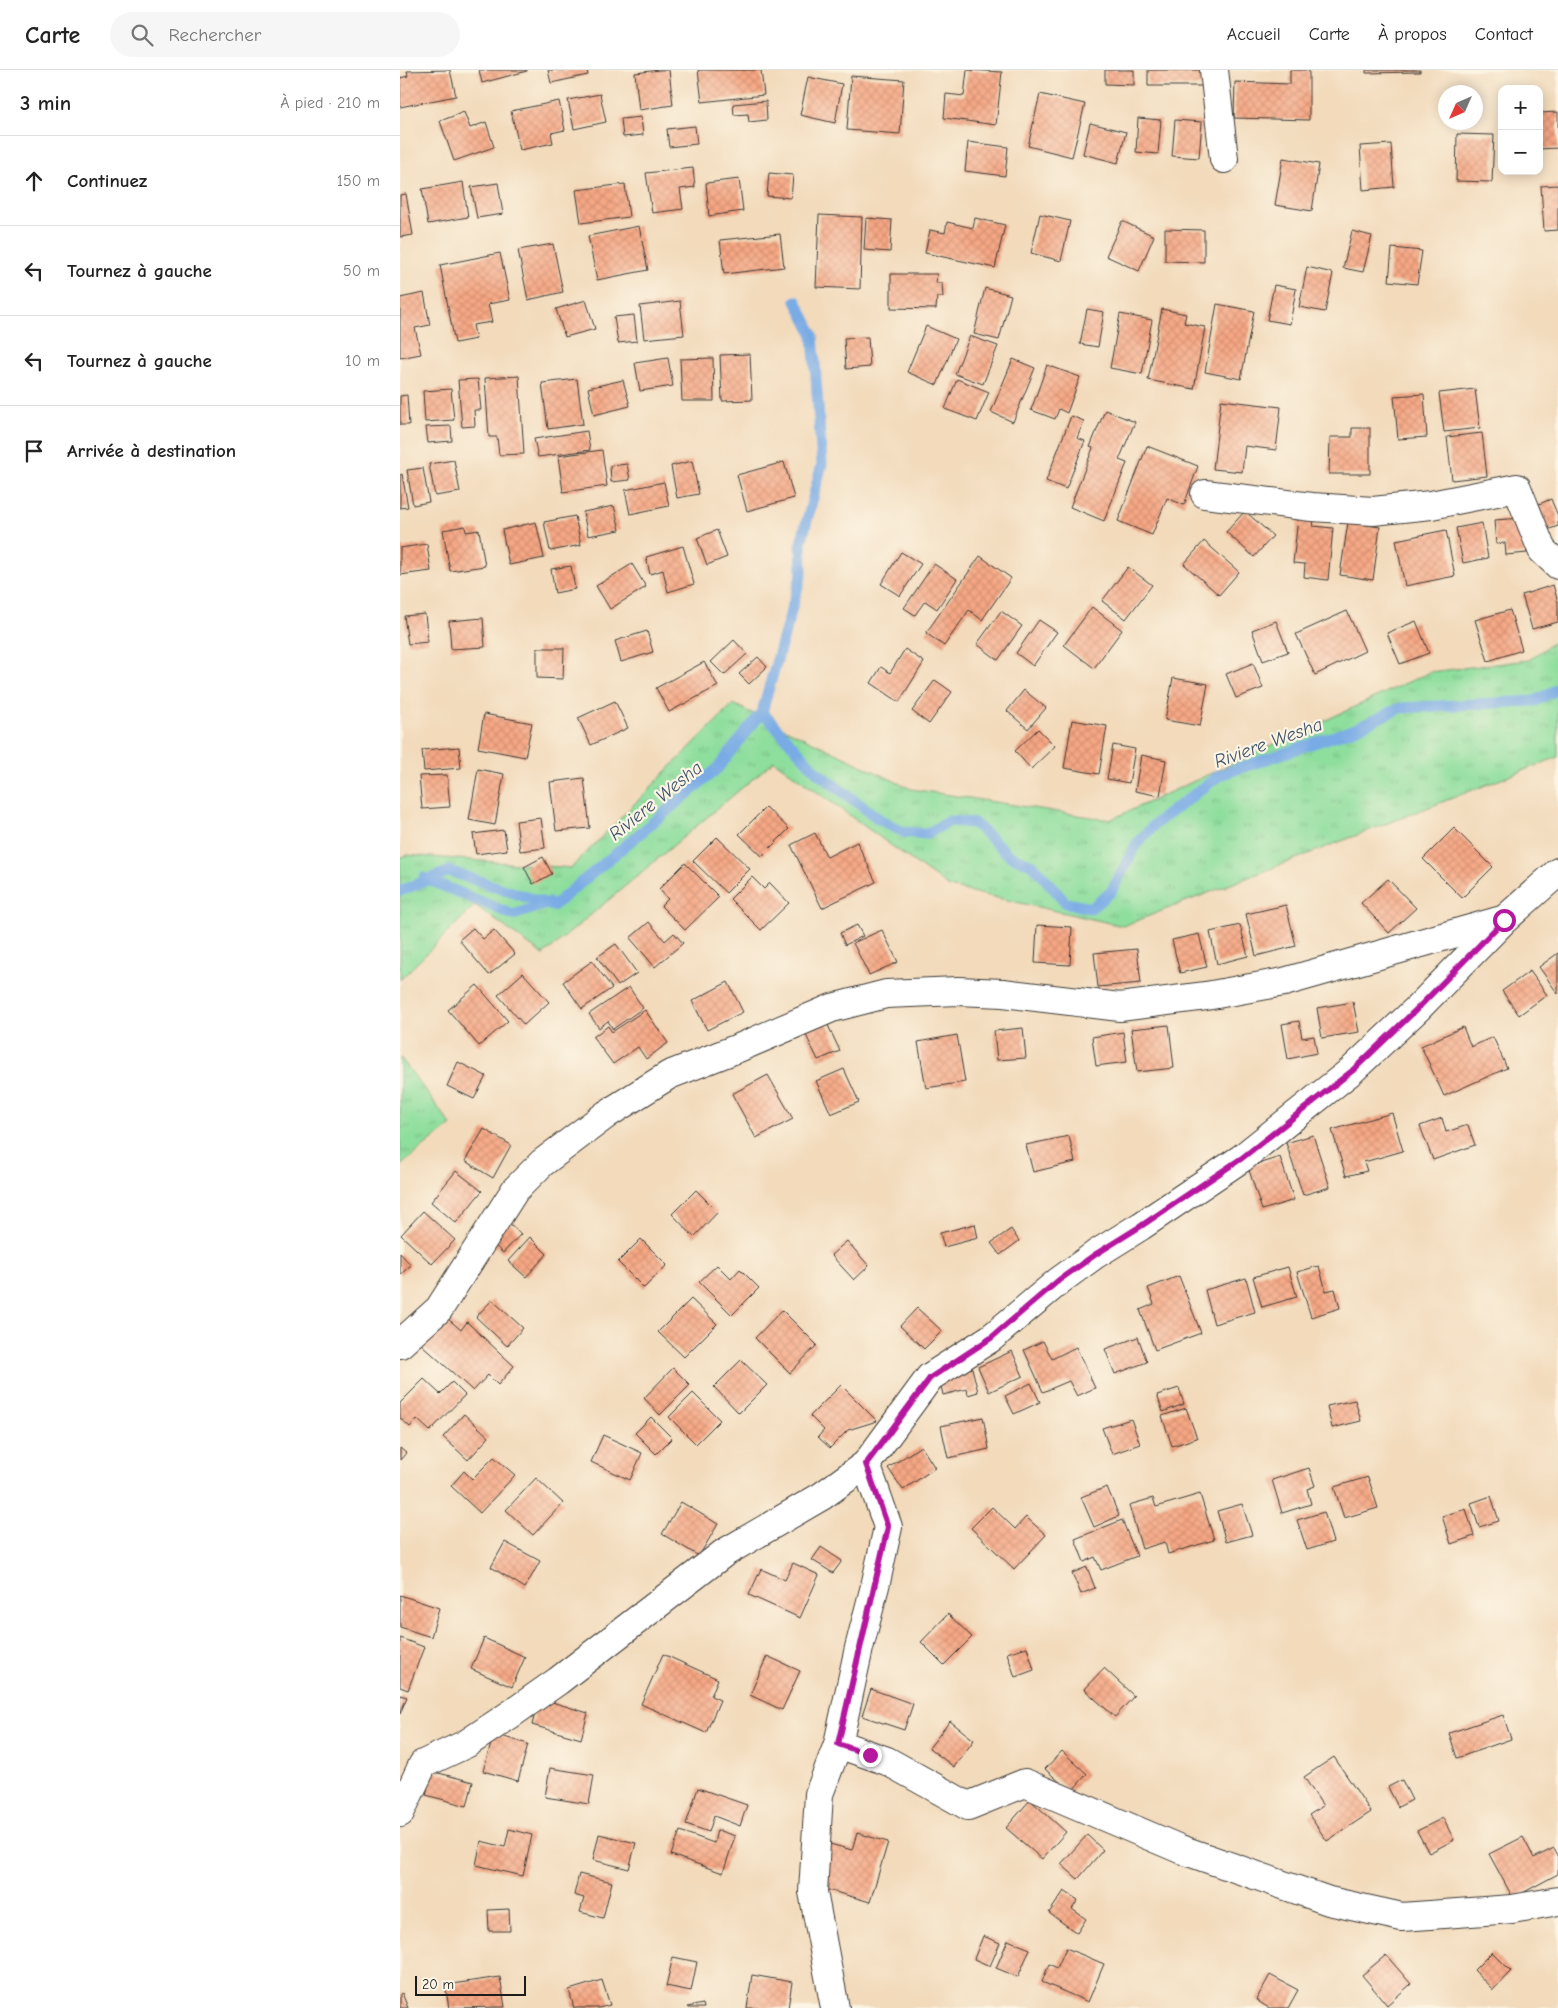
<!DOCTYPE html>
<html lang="fr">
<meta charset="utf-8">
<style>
body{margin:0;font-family:"Comic Neue",sans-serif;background:#f6f6f6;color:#222}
.controls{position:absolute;right:15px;top:15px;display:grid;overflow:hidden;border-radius:10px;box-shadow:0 2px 12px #0003}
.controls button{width:45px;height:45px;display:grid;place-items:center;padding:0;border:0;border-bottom:1px solid #e0e0e0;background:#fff;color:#222;font:25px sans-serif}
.compass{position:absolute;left:1038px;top:15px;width:45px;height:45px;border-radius:50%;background:#fff;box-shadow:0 2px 12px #0003;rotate:225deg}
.scale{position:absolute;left:15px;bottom:12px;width:111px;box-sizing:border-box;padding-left:5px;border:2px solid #1c1c1c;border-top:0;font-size:14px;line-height:18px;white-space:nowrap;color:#1c1c1c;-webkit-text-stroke:4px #fcf5e5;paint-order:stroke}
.stop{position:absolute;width:15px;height:15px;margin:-11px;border:4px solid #b5179e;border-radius:50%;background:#fff}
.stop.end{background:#b5179e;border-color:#fff;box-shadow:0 1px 5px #0008}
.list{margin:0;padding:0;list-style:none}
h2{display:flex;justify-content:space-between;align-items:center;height:65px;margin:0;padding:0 20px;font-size:21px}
h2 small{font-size:16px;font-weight:400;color:#767676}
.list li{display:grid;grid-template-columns:32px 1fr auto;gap:15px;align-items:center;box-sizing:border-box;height:90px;padding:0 20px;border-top:1px solid #e0e0e0}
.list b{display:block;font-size:19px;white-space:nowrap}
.list em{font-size:16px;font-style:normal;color:#767676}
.icon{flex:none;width:28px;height:28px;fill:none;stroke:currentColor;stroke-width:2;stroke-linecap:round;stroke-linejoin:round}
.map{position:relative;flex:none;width:1158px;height:1938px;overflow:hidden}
header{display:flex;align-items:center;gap:30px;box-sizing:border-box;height:70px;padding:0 25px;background:#fff;border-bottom:1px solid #e0e0e0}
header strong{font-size:24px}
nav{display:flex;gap:28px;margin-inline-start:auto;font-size:18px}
.search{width:350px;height:45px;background:#f6f6f6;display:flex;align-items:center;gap:12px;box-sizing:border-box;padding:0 18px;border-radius:28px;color:#767676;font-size:19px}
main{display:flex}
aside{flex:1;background:#fff}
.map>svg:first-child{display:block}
</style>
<header>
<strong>Carte</strong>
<div class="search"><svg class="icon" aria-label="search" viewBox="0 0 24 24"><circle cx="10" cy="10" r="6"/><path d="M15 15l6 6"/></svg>Rechercher</div>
<nav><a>Accueil</a><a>Carte</a><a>À propos</a><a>Contact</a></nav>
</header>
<main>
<aside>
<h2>3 min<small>À pied · 210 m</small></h2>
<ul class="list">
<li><svg class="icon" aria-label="ahead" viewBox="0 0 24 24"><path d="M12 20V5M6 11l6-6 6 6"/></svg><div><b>Continuez</b></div><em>150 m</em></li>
<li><svg class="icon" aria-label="left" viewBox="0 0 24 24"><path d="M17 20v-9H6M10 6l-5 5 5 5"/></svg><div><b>Tournez à gauche</b></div><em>50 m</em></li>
<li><svg class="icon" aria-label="left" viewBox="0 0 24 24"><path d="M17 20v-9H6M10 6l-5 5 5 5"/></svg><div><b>Tournez à gauche</b></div><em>10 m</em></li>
<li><svg class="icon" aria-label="arrive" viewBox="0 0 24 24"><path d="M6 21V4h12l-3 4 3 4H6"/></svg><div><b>Arrivée à destination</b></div></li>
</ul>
</aside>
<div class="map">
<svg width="1158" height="1938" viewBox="0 0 1158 1938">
<defs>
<pattern id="grass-tufts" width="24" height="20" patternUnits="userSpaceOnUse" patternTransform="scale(1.25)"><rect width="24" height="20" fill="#8ede9d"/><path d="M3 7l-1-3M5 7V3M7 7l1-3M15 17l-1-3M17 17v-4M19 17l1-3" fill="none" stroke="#7abe87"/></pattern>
<pattern id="building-cross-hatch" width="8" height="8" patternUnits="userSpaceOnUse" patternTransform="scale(1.25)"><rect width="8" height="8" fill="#f6a784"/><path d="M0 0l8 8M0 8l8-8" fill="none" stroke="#d28f71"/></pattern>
</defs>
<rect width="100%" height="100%" fill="#fcf5e5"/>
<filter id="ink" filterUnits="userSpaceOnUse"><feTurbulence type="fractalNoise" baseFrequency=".02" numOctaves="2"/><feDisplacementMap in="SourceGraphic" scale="10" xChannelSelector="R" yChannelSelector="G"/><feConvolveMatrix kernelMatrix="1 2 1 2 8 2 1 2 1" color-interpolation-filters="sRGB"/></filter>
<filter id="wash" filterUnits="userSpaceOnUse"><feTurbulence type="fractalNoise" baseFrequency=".0096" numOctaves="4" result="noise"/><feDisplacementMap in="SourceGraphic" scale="20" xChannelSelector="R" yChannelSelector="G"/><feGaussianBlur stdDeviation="1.12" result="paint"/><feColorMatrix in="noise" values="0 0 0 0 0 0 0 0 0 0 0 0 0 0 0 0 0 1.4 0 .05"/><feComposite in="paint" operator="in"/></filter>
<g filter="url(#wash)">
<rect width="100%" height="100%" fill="#f2dabb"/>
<!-- grass -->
<path fill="url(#grass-tufts)" stroke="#557d5c" d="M1158,569V687L723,856L549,817L374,691L143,885L75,835L0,910V788L6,785L171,798L333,634L511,719L710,750L1030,602L1129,590Z
M0,987L51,1055L0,1096Z"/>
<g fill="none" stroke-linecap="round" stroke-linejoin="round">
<!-- stream -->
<path stroke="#79abe5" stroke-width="11" d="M362,642L418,703L479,749L503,762L527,764L549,751L574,753L610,786L633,795L666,833L691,838L711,822L737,773L755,754L820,705L955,659L1000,638L1135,631L1158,619
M24,808L113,845L149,833
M0,821L49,801L153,836L317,699L362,642L402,503L401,473L422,394L413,265L396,231"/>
</g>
<g id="blocks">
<!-- building -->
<path fill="url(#building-cross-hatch)" d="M50,0L56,26L0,37V8L8,6L7,1Z
M79,0H127V1L82,13Z
M148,0H187L188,5L151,13Z
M259,0H269L273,35L239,40L235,3Z
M298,0H361L364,25L302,32Z
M567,0L602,2L596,55L544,48L546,24L564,26Z
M705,0H734V15L705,14Z
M748,0H805V16H748Z
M890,0H909V50L834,48L835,12L890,14Z
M966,0H1020V2L966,3Z
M451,6L504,10L500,64L447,60Z
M408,7L442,14L435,53L400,45Z
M200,24L206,52L174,59L168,30Z
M640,24L685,34L672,87L628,76Z
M159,31L165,60L151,63L153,73L120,80L111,41Z
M366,31L367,50L349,52L348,44L334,45L333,34Z
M64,42L70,58L86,52L94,77L54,91L40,51Z
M1158,42V78L1139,79V43Z
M241,47L243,65L223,67L221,49Z
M738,48L761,50L758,84L736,82Z
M775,50L802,52L799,88L772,86Z
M690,53L726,62L718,93L683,84Z
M295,56L297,74L269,77L267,59Z
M1057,64L1094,65L1092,112L1056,111Z
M568,72L608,77L605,106L565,101Z
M991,74L994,117L963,120L960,76Z
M883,88L919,94L912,141L875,135Z
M293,98L295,117L280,119L283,139L252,143L246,103Z
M369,103L393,105L391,128L367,126Z
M339,109L343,141L309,146L306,113Z
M63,112L68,147L28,154L22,119Z
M98,113L103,144L77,148L71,117Z
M225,114L229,147L181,153L176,120Z
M1158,115V160L1144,161L1141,116Z
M6,124L13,165L0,167V125Z
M640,144L670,151L661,191L631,183Z
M419,145L462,147L460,219L416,217Z
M466,148L492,150L490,182L464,180Z
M575,148L605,155L595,198L525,183L530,160L545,163L547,152L573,158Z
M722,151L754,166L739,201L706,186Z
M239,156L248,200L197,210L188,166Z
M765,159L804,160V192L765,191Z
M952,161L972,166L963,202L943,198Z
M380,164L384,197L324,204L320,170Z
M153,174L163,222L128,230L118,180Z
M992,178L1022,181L1017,214L989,211Z
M100,183L110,230L88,234L92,252L73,255L76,269L55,273L40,195Z
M907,197L933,203L925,242L899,237Z
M491,204H537L536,213H542L543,227H537L536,239L491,238Z
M874,215L896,219L890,254L867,250Z
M585,218L611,225L599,270L574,264Z
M24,223L30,255L15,258L21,284L0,288V228Z
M186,230L195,259L165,267L156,239Z
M280,231L284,265L244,269L240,236Z
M817,234L854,241L841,309L805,302Z
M687,239L704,242L698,277L680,274Z
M762,239L786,244L784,253L805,257L794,319L748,310Z
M720,244L752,250L742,304L710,298Z
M234,245L237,271L218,273L214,247Z
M526,256L556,269L537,315L507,302Z
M570,266L598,276L583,314L555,304Z
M468,267L470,297L446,299L444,268Z
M350,284L352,330L322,331L320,285Z
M268,288L273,316L240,321L235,293Z
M313,288L314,331H282L280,289Z
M613,289L635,298L613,352L591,342Z
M647,295L680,307L667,343L659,339L655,349L631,340Z
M119,306L124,384L99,385L97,367H89L85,308Z
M78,309L81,340H74L75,356L62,357L58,310Z
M177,309L183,354L148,359L142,313Z
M557,309L589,322L577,351L545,339Z
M223,310L230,336L194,345L188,318Z
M51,319L54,350L25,352L23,321Z
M1075,319L1080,358L1044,362L1039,323Z
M1024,324L1027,367L998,369L994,326Z
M7,325L9,355H0V326Z
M821,330L881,337L876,380L845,376L842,402L813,399Z
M705,340L735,352L719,390L727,393L704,451L670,437L693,378L690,377Z
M671,346L684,351L677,368L685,371L666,419L646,411Z
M51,356L52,371L28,373L26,357Z
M952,358H970V404H929L930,367H952Z
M187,361L190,380L138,387L134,369Z
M1082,363L1087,406L1052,410L1047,367Z
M747,376L798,396L784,435L767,428L752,465L718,451Z
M202,380L207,416L163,422L158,386Z
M54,390L60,422L35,426L29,394Z
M292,391L299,424L277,428L271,396Z
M384,392L394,428L347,441L337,405Z
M227,394L230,410L211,412L210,396Z
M23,398L29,432L13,435L7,400Z
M2,404L8,437L0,438V405Z
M264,412L269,436L230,444L225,420Z
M1151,429L1158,446V456L1142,462L1132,437Z
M214,436L220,460L188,466L183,442Z
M845,441L873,466L854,487L826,462Z
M175,446L181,475L150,481L144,452Z
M1124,448L1127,483L1106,485L1105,473L1096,474L1094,450Z
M898,449L914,450L913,456L933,458L928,510L904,507L905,494L893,493Z
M136,452L144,488L109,495L102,460Z
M948,452L980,457L973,510L940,505Z
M1082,453L1088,488L1063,493L1056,458Z
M65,456L66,462L79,460L85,496L50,501L43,460Z
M317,460L327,487L307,495L297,468Z
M1046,460L1055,506L1005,516L996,470Z
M804,471L839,502L819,525L784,494Z
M27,474L31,501L0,505V478Z
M283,476L294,514L268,522L263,500L250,504L246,487Z
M501,482L521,494L500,526L481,514Z
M580,486L611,508L582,550L569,540L544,576L526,563Z
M232,494L246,517L210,539L196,516Z
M534,494L557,509L537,539L525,531L515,545L504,538Z
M171,496L175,519L155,523L151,499Z
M728,497L752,515L726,549L702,531Z
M1153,515L1158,532V552L1132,559L1122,525Z
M692,537L722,560L694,598L664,575Z
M1110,540L1122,580L1088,591L1075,550Z
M601,541L622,556L598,590L577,574Z
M947,541L965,581L915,605L896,564Z
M25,544L28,572L8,574L4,546Z
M83,548L85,577L51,579L49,551Z
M639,550L657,562L633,596L616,583Z
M876,551L888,582L863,591L852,560Z
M1016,551L1029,583L1000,594L987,563Z
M247,561L253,582L221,592L215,571Z
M334,570L347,584L324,605L311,592Z
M137,578H164L163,609L137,608Z
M505,579L524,592L499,632L471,613L481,597L490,603Z
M358,587L367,597L349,614L339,604Z
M304,592L318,616L269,642L256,618Z
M853,593L863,618L836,628L826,604Z
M773,608L808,614L800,656L765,650Z
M535,610L552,622L529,654L512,641Z
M624,620L646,638L628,659L607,641Z
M215,631L228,658L191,675L178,648Z
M84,644L132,653L125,687L78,678Z
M672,650L707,656L699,704L664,698Z
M638,659L655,676L631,699L615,681Z
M713,675L735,679L729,713L707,709Z
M59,677L61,698L24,701L22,680Z
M741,685L766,690L760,726L735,721Z
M78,699L104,704L95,755L69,750Z
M47,705L50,737L22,739L19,706Z
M184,708L190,758L156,761L150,712Z
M366,737L389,759L362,786L339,764Z
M141,748L145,778L120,781L116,751Z
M1054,758L1093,797L1062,828L1023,789Z
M104,760L107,780L76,784L73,764Z
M415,763L427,787L457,772L476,812L422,838L391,775Z
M317,767L350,799L326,823L293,791Z
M143,787L152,804L133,814L124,797Z
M285,793L319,827L285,860L261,836L268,829L259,819Z
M352,807L364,819L370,813L389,833L361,860L330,829Z
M988,809L1016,838L989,863L961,833Z
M886,835L896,876L856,886L846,844Z
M249,852L265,871L274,863L283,873L255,897L230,868Z
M457,855L463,866L445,875L440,863Z
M637,855L672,857L670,895L635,893Z
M840,855L848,886L817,894L810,862Z
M73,858L83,869L94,860L115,884L89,905L59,870Z
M482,860L498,892L469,905L453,873Z
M799,864L807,897L780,903L772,870Z
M216,874L237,903L218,916L197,887Z
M737,879L741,913L698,917L694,883Z
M1158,883V924L1139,897Z
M192,891L212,918L182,939L163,912Z
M1130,901L1147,925L1119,945L1102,921Z
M123,903L149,932L124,955L98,925Z
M328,912L343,942L307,960L292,931Z
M77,915L108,951L79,976L48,940Z
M229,917L243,938L213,959L208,951L199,958L189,944Z
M953,932L959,962L922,968L917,938Z
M245,940L268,973L246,989L238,977L213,994L193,967L208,956L212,962Z
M426,951L440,981L418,990L404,961Z
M899,951L902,968L914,966L917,983L888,989L882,954Z
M769,955L774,998L737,1002L731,959Z
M1063,957L1071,977L1093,967L1107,998L1044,1026L1021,976Z
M623,958L626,988L597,990L594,961Z
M723,962L727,992L696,996L692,967Z
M557,965L565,1012L526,1018L518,972Z
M58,992L86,1006L74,1029L47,1016Z
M444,999L459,1032L431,1044L416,1011Z
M368,1005L393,1049L356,1068L332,1024Z
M992,1043L1003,1081L964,1092L967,1101L946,1106L932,1060Z
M1042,1048L1046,1062L1068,1055L1075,1075L1033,1090L1020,1056Z
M84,1059L111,1075L93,1108L65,1091Z
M913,1065L930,1117L903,1125L886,1073Z
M669,1066L675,1092L633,1102L626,1075Z
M880,1087L894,1130L862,1140L848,1097Z
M56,1101L82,1121L56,1153L31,1132Z
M296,1120L318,1142L294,1167L272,1144Z
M23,1141L55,1170L32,1194L1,1165Z
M107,1151L121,1164L103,1183L89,1170Z
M575,1154L578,1168L544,1177L540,1163Z
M611,1159L619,1171L600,1185L591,1173Z
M130,1167L147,1184L126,1207L108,1191Z
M241,1169L267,1195L244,1218L218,1192Z
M447,1171L469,1196L454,1210L431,1185Z
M0,1183L11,1195L0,1205Z
M317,1195L331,1209L340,1199L359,1218L332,1245L299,1212Z
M919,1196L926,1221L935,1219L940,1238L911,1247L897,1202Z
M888,1197L897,1227L862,1237L853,1207Z
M779,1206L801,1263L755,1280L740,1240L754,1234L748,1218Z
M846,1208L855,1242L814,1254L805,1220Z
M291,1229L317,1254L284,1287L258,1262Z
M92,1230L123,1258L107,1276L76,1247Z
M517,1238L542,1261L524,1279L500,1256Z
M382,1240L417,1275L390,1303L355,1268Z
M46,1247L61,1260L67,1252L114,1296L98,1315L88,1305L73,1321L21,1274Z
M738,1267L747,1292L715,1304L705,1279Z
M643,1271L652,1289L676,1277L695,1318L677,1326L669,1311L643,1322L624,1280Z
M612,1281L623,1306L589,1322L578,1297Z
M341,1290L367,1315L339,1343L314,1317Z
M273,1298L290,1315L260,1345L244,1328Z
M572,1298L578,1322L568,1325L567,1319L543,1325L539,1306Z
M24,1309L40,1324L52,1312L65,1325L30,1361L17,1349L10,1357L0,1348V1333Z
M631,1313L640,1332L614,1344L605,1326Z
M441,1315L477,1351L448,1360L430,1378L418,1367L424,1360L410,1346Z
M779,1318L784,1334L763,1342L757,1325Z
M293,1323L320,1350L296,1374L269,1347Z
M955,1330L961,1351L932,1358L927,1336Z
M786,1338L797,1368L772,1376L762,1346Z
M64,1344L89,1367L68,1390L43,1367Z
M251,1347L272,1368L256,1384L235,1363Z
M583,1347L589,1379L548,1388L541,1356Z
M731,1349L740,1374L712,1384L702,1358Z
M203,1365L242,1383L230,1410L191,1392Z
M521,1376L535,1398L503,1420L488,1398Z
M0,1378L6,1383L0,1390Z
M94,1387L115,1405L80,1443L51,1416L64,1401L72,1409Z
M909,1398L915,1416L907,1419L911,1434L882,1443L872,1410Z
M968,1407L978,1438L944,1448L934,1417Z
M136,1408L163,1433L133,1465L106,1440Z
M707,1417L719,1446L694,1457L681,1427Z
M800,1424L814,1470L768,1484L765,1472L742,1479L729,1435L753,1428L756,1437Z
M1091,1426L1099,1451L1079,1457L1071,1433Z
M281,1432L318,1454L299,1486L262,1464Z
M842,1434L852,1465L826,1472L817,1441Z
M592,1437L615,1459L626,1447L646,1465L614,1499L571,1458Z
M1066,1439L1074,1466L1051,1474L1042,1446Z
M924,1442L933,1472L907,1480L897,1450Z
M722,1450L737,1486L701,1500L695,1487L684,1492L675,1469Z
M105,1472L140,1491L125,1518L91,1497Z
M421,1477L442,1491L433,1503L412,1490Z
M393,1493L419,1505L400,1548L349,1525L361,1499L385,1510Z
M687,1497L695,1518L681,1524L672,1503Z
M0,1525L39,1538L31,1567L0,1557Z
M548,1544L572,1567L544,1595L521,1572Z
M0,1568L24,1577L8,1620L0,1617Z
M84,1568L125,1587L112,1617L71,1599Z
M627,1577L634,1600L615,1607L607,1583Z
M263,1584L318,1609L311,1626L320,1630L306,1663L241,1634Z
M367,1586L400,1601L382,1640L350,1625Z
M704,1598L734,1626L715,1647L684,1619Z
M471,1619L513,1634L504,1660L462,1646Z
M0,1625L7,1627L0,1644Z
M139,1628L188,1643L181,1669L132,1655Z
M1103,1645L1111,1669L1057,1688L1049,1663Z
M550,1651L574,1670L554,1697L529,1678Z
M94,1664L128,1674L118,1711L83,1701Z
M662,1681L687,1704L671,1722L645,1699Z
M934,1687L971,1742L927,1771L909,1745L923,1736L904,1707Z
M150,1698L194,1705L189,1734L145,1727Z
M31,1701L73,1712L67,1736L26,1725Z
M1002,1710L1012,1730L998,1737L988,1717Z
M298,1718L347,1735L340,1756L314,1746L309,1762L286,1754Z
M630,1730L666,1762L642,1789L606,1758Z
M1043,1748L1054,1770L1029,1783L1017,1761Z
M109,1759L132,1765L123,1806L76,1795L81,1771L105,1777Z
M317,1760L335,1766L323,1803L271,1785L280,1761L314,1773Z
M457,1763L488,1772L470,1832L418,1817L430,1774L452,1780Z
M199,1764L236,1773L229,1799L193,1790Z
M687,1765L703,1780L678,1809L661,1794Z
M1123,1767L1134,1788L1154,1778L1158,1785V1804L1113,1828L1089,1784Z
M179,1804L212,1812L203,1848L180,1842L184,1828L174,1825Z
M664,1821L678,1830L672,1839L686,1849L677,1863L649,1843Z
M109,1839L110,1861H89L88,1840Z
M583,1866L600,1873L590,1896L574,1889Z
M608,1870L630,1879L618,1907L596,1898Z
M666,1878L704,1894L688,1932L642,1912L649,1894L657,1898Z
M1092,1882L1111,1901L1093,1920L1074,1900Z
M986,1885L1011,1914L987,1935L962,1905Z
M273,1887L297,1892L291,1921L266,1916Z
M352,1905L392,1912L388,1938H347Z
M870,1905L898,1920L888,1938H869L856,1930Z
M100,1907L105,1937L49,1938L45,1915Z
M202,1910L210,1935L199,1938H174L169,1920Z
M2,1923L8,1938H0V1924Z
M303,1934L304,1938H288L287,1937Z"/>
</g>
</g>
<g filter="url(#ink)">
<use href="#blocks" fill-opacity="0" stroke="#3c3834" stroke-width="1"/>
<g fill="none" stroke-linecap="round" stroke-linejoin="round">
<defs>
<path id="minor" d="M814,0L824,89
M805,424L912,437L973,441L1031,435L1117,418L1142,480L1158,495
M0,1274L39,1239L115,1120L142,1093L207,1044L269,1005L341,977L432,938L486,924L558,921L603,923L720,937L806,926L884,912L1102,850
M438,1674L487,1691L568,1736L625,1713L780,1779L929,1831L1002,1847L1112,1839L1158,1831
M0,1743L23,1694L66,1674L111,1644L158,1611L324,1483L422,1426L466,1394L530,1307L591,1268L659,1211L696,1184L741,1156L842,1088L951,1001L1018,938L1104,850L1158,802
M435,1938L413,1822L419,1724L438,1674L459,1578L476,1512L488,1457L466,1394"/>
</defs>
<!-- minor casing -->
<use href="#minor" stroke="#3c3834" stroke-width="30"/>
<!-- minor -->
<use href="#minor" stroke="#fff" stroke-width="28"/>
</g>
</g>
<g fill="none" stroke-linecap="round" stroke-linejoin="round" filter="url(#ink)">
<!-- route -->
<path stroke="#b5179e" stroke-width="6" d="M470,1685L438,1674L488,1457L466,1394L530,1308L591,1268L659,1210L696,1184L741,1156L842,1088L952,1001L1018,938L1104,850"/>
</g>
<g text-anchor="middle" stroke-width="4.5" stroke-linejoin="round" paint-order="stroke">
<!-- water labels -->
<g font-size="19" font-style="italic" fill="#41556c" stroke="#fcf5e5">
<text transform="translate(868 672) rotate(-20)" y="7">Riviere Wesha</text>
<text transform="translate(255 730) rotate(-39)" y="7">Riviere Wesha</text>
</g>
</g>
</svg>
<div class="controls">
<button>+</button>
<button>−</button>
</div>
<svg class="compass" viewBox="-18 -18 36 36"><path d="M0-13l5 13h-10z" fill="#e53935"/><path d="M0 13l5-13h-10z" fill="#767676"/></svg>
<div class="scale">20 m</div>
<div class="stop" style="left:1104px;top:850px"></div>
<div class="stop end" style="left:470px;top:1685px"></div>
</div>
</main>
